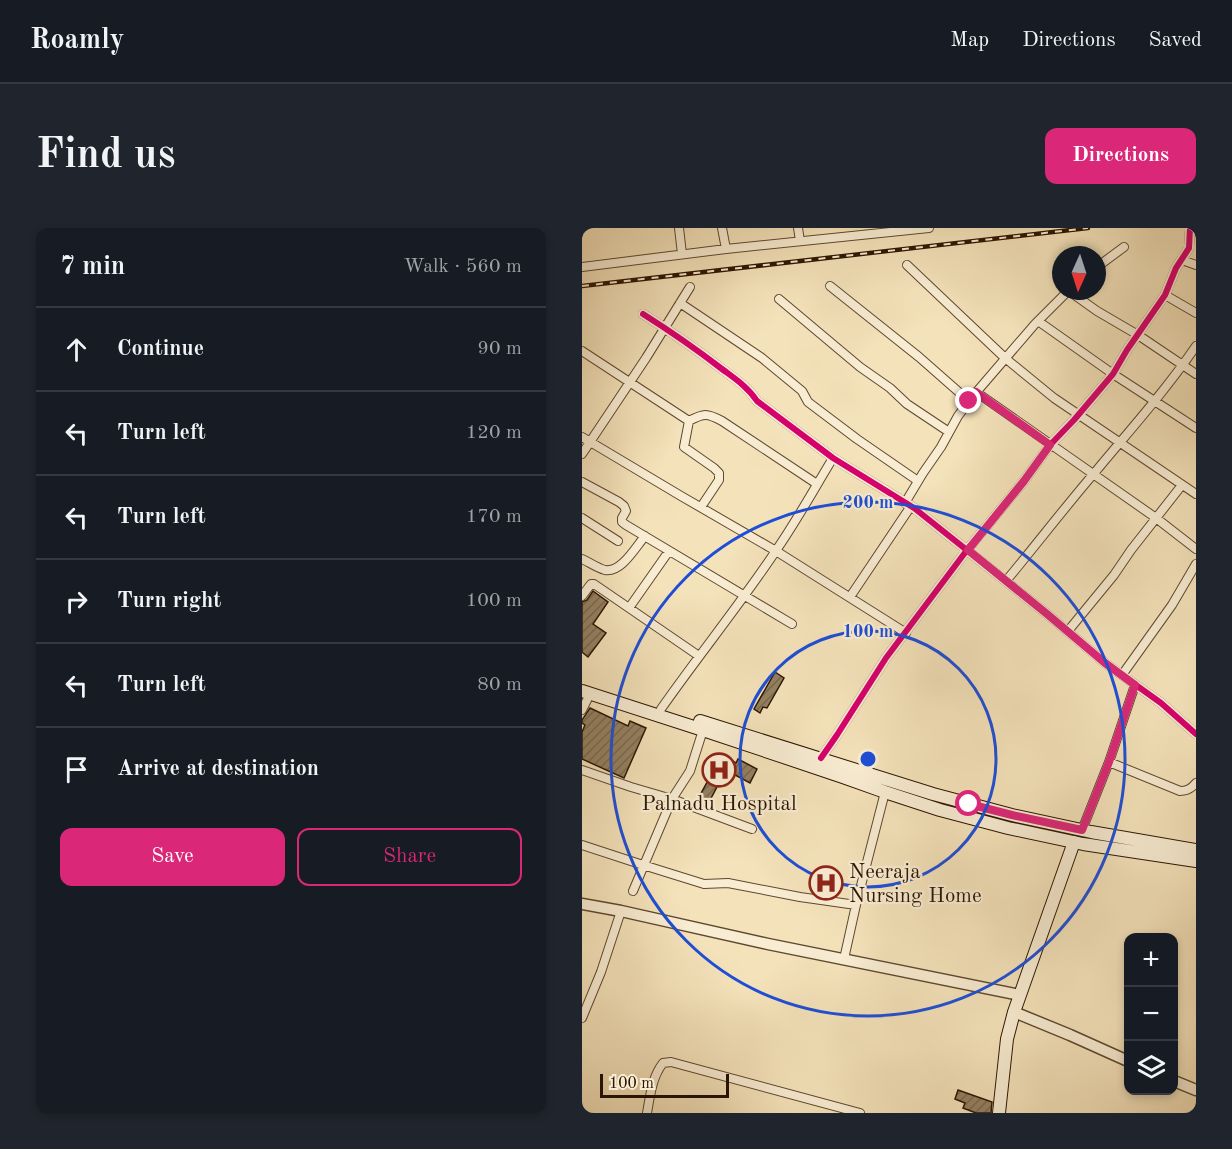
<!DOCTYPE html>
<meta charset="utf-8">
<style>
body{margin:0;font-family:"Old Standard TT",serif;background:#20242c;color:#f1f3f6}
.controls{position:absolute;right:18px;bottom:18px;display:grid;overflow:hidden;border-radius:12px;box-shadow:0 3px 9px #0003}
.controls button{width:54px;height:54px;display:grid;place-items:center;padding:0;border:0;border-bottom:2px solid #363941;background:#171b24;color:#f1f3f6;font:30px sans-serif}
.compass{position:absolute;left:470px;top:18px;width:54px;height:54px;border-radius:50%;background:#171b24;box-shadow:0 3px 9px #0003;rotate:183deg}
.scale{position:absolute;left:18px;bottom:15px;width:129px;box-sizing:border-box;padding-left:6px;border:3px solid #2c1500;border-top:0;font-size:16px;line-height:21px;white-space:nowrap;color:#2c1500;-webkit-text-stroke:4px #f8ecd2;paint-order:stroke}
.stop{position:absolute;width:18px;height:18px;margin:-14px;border:4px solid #db2777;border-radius:50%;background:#fff}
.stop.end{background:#db2777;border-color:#fff;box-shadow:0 2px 6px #0008}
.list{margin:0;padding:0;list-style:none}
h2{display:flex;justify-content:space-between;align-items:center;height:78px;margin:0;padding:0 24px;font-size:26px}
h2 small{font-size:20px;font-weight:400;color:#9ea1a6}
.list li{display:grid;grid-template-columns:39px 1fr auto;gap:18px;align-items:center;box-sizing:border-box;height:84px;padding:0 24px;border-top:2px solid #363941}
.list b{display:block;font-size:22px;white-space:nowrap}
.list em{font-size:20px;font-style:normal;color:#9ea1a6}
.actions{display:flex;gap:12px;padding:18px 24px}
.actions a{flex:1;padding:14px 0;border:2px solid #db2777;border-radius:12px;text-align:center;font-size:21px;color:#db2777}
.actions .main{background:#db2777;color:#fff}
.icon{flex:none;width:33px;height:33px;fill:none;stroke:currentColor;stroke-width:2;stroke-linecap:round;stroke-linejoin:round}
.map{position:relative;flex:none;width:614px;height:885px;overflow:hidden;border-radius:12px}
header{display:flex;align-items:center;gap:36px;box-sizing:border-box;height:84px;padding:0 30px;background:#171b24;border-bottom:2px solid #363941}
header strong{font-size:28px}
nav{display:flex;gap:33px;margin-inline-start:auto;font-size:21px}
.intro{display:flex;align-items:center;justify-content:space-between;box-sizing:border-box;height:144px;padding:0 36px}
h1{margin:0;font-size:42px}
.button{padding:15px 27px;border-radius:12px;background:#db2777;color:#fff;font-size:21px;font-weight:700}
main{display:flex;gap:36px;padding:0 36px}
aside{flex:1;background:#171b24;border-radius:12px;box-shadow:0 3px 9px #0003}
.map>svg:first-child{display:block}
</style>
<header>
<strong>Roamly</strong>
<nav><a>Map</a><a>Directions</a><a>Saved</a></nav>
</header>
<div class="intro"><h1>Find us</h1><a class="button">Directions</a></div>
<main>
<aside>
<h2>7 min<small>Walk · 560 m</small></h2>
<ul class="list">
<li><svg class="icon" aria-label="ahead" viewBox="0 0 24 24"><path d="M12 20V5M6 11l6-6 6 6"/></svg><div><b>Continue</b></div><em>90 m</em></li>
<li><svg class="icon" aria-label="left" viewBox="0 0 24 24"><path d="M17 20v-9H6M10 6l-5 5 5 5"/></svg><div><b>Turn left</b></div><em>120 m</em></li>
<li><svg class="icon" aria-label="left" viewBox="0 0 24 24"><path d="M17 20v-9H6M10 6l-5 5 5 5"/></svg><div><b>Turn left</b></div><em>170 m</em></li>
<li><svg class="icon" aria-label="right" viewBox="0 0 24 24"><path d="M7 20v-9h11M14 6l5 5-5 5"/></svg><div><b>Turn right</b></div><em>100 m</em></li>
<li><svg class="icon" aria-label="left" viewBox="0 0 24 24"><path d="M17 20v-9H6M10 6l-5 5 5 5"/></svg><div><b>Turn left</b></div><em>80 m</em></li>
<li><svg class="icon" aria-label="arrive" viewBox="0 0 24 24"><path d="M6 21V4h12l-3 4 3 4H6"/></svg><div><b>Arrive at destination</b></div></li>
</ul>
<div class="actions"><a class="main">Save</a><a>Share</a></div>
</aside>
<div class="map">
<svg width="614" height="885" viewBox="0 0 614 885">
<defs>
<pattern id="building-hatch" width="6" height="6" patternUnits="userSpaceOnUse" patternTransform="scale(1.5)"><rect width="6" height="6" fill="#948061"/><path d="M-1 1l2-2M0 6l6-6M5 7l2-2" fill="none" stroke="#79684e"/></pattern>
</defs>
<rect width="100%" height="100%" fill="#f4e2ba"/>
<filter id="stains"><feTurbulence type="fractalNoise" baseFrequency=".00333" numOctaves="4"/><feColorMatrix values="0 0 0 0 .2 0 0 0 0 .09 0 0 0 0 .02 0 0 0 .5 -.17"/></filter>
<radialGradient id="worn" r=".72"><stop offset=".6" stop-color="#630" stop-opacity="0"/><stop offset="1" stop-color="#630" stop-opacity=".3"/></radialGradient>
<!-- building -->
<path fill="url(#building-hatch)" stroke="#2c1500" stroke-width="1.5" d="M11,363L26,374L11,396L24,405L6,429L0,424V374L5,372Z
M193,444L202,450L185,480L181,479L178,485L172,481Z
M8,480L46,498L48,493L64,500L42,550L0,531V504L3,497L0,495V492Z
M140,527L154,535L156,531L175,541L168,555L144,542L127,574L117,569Z
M376,862L410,874L409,885H394L381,880L383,875L373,871Z"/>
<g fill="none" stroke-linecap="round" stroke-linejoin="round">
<defs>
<path id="minor" d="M97,0L100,26
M140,0L144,21
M216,0L218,13
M600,32L614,37
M325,37L423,130L472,170L614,266
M0,39L144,21L347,0
M515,39L542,19
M248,58L337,129L387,173
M487,63L515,83L556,107L614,146
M583,67L614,85
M197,71L278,139L308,160L325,176L367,204
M98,75L180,130L220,163L226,174L275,211L336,253
M61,86C88,103 114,121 140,141C152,150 166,159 175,173L251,230L332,280L465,386L523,435L579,475L614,506
M456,93L531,146L614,200
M0,123L107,193
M394,164L574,290L614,321
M0,209L99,268L194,323L324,405
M0,226L64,130L108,59
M0,254L37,274L42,278L44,283L40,290V294L44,297L210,396
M323,275L341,245L359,219L376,188L391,168L453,96L486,63
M119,279L137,252V245L132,240L102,219L107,193C122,185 125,185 140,193L235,256
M0,290L36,313
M0,331C7,334 15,340 23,342C39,345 53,320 63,308
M424,353C454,317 483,279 514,243C548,202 584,162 614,118
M0,368L9,356H12L117,428
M268,369L329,278
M47,380L87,323
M486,403L532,347L549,322L600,257
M540,447L590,377L614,336
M79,481C116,428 157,378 193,324C214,294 232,261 251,230
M0,482L8,466
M239,530L255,507L304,430L385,322L442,253L468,217L492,192L531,146L545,122L583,67L594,40L607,20L608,0
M527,534L598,563C605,563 609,561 614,555
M0,542L49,559L90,571L170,601
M500,602L527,534L553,457
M0,617L61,637L122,656L146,655L218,669L274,677
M51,663L90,571L108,543L121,502
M262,731L274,677L303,564
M0,790L19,744L39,683
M65,885C68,868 70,849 81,835L89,834L278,885"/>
<path id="tertiary" d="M0,676L39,683L186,716L438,767
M432,784L488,807L546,833
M592,853L614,862"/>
<path id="secondary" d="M0,463L121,502L261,549L303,564L358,582L426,600L501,616L614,633
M118,493L351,566L430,587L509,604L614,622
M417,885L425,811L432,784L492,614"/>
</defs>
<!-- minor casing -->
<use href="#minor" stroke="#5e482e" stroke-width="10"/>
<!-- tertiary casing -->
<use href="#tertiary" stroke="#5e482e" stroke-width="13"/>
<!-- secondary casing -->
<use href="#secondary" stroke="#2c1500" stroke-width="14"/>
<!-- minor -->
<use href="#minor" stroke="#f8ecd2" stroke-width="8"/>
<!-- tertiary -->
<use href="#tertiary" stroke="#f8ecd2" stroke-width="10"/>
<!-- secondary -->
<use href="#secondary" stroke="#f8ecd2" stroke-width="12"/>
<defs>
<path id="rail" d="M0,58L506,0"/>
</defs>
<!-- rail casing -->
<use href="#rail" stroke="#2c1500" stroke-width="4.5"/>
<!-- rail -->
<use href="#rail" stroke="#f8ecd2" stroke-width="2" stroke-dasharray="7" stroke-linecap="butt"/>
<defs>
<path id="cycleway" d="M61,86C88,103 114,121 140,141C152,150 166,159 175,173L251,230L332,280L465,386L523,435L579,475L614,506
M239,530L255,507L304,430L385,322L442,253L468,217L492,192L531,146L545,122L583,67L594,40L607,20L608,0"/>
</defs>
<!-- cycleway casing -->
<use href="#cycleway" stroke="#f8ecd2" stroke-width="10"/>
<!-- cycleway -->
<use href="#cycleway" stroke="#d6006c" stroke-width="6"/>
</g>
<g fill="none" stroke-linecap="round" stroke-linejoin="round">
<!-- route -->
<path stroke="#db2777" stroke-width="8" d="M387,173L394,164L468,217L442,253L386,322L465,386L523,435L553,457L527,534L500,602L430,587L387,576"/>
</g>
<!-- distance rings -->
<g fill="none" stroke="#1d4ed8" stroke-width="3">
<circle cx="286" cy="531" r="128"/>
<circle cx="286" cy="531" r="257"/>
</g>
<!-- icons -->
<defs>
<symbol id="hospital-ring" viewBox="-11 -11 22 22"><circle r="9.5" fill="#f8ecd2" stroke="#8f2418" stroke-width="1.5"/><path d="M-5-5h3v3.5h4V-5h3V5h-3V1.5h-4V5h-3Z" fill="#8f2418"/></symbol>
</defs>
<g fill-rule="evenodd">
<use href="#hospital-ring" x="118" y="523" width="38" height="38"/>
<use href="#hospital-ring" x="225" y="636" width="38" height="38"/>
</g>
<g text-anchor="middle" stroke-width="4.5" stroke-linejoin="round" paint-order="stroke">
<!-- poi labels -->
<g font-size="21" fill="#2c1500" stroke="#f8ecd2">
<text x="137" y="582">Palnadu Hospital</text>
<text x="267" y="650" text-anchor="start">Neeraja<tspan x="267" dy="24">Nursing Home</tspan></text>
</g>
</g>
<circle cx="286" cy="531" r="9" fill="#1d4ed8" stroke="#f8ecd2" stroke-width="3"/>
<g font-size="18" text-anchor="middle" font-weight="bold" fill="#1d4ed8" stroke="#f8ecd2" stroke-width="4.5" stroke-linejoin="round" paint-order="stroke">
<text x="286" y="280">200 m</text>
<text x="286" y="409">100 m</text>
</g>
<rect width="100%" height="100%" filter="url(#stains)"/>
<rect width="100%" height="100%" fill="url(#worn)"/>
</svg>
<div class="controls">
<button>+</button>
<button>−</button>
<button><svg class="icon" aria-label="layers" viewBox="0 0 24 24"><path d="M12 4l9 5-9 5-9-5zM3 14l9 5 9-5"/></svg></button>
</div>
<svg class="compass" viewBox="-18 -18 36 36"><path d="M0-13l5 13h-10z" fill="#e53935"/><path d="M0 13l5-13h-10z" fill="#9ea1a6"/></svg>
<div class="scale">100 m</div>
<div class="stop" style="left:387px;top:576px"></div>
<div class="stop end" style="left:387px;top:173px"></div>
</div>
</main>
